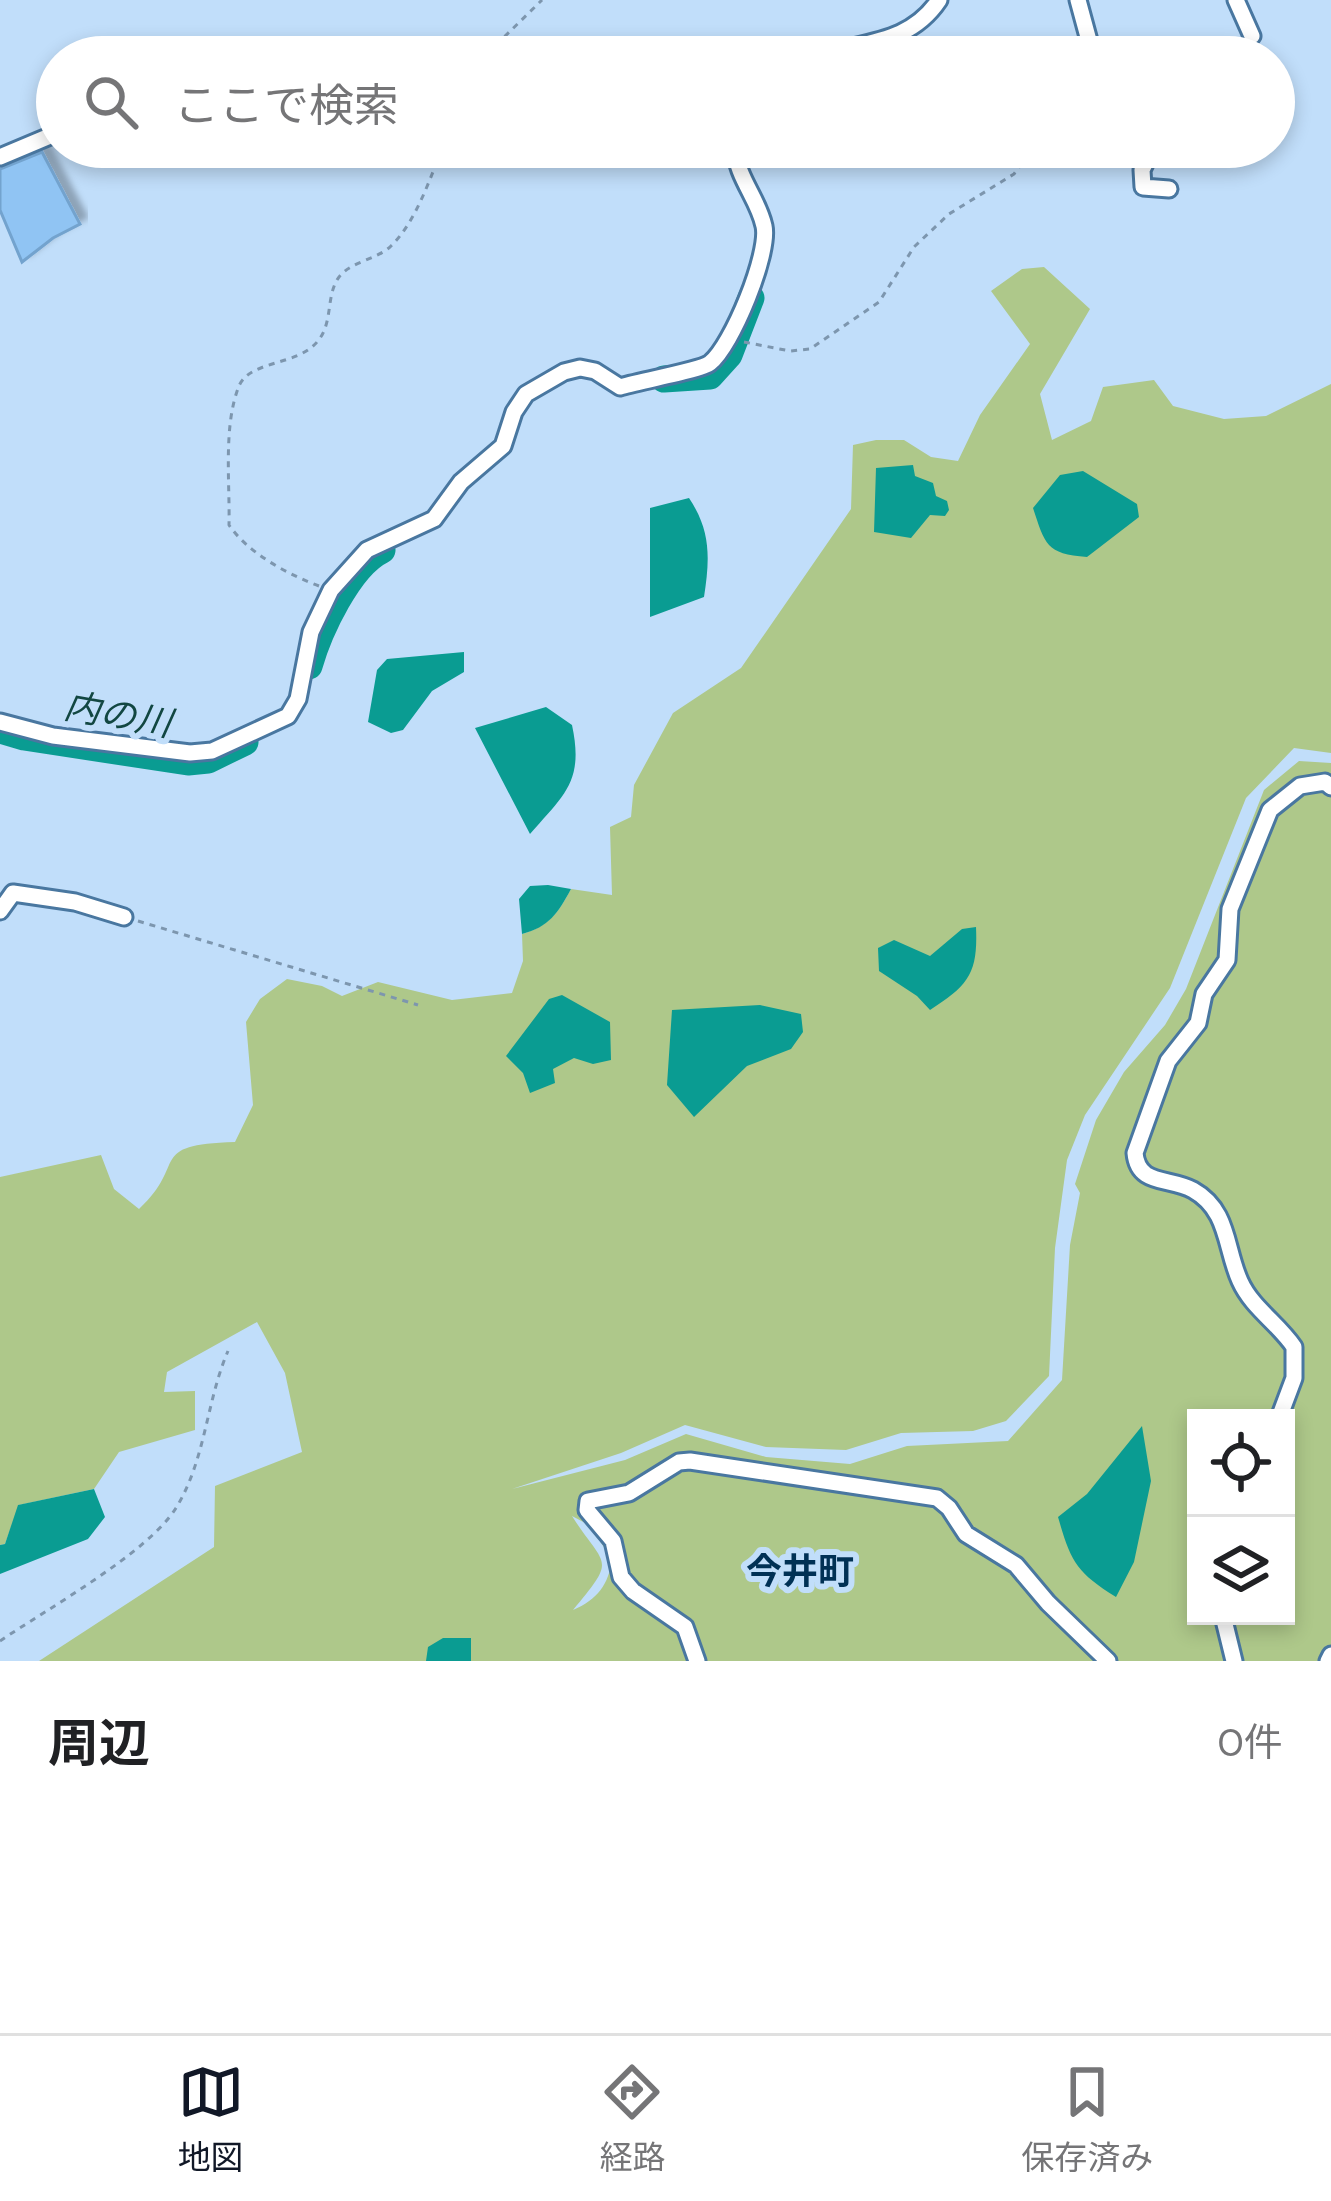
<!DOCTYPE html>
<html lang="ja">
<meta charset="utf-8">
<style>
body{margin:0;font-family:"DM Sans","Noto Sans JP",sans-serif;background:#f2f2f2;color:#202124}
.controls{position:absolute;right:36px;bottom:36px;display:grid;overflow:hidden;border-radius:0px;box-shadow:0 6px 18px #0003}
.controls button{width:108px;height:108px;display:grid;place-items:center;padding:0;border:0;border-bottom:3px solid #e0e0e0;background:#fff;color:#202124;font:60px sans-serif}
.list{margin:0;padding:0;list-style:none}
h2{display:flex;justify-content:space-between;align-items:center;height:156px;margin:0;padding:0 48px;font-size:51px}
h2 small{font-size:39px;font-weight:400;color:#757577}
.icon{flex:none;width:66px;height:66px;fill:none;stroke:currentColor;stroke-width:2;stroke-linecap:round;stroke-linejoin:round}
.map{position:relative;flex:none;width:1331px;height:1661px;overflow:hidden}
.search{position:absolute;background:#fff;box-shadow:0 6px 18px #0003;left:36px;right:36px;top:36px;height:132px;display:flex;align-items:center;gap:30px;box-sizing:border-box;padding:0 42px;border-radius:66px;color:#757577;font-size:45px}
.sheet{height:372px;background:#fff}
nav{display:flex;justify-content:space-around;align-items:center;box-sizing:border-box;height:168px;border-top:3px solid #e0e0e0;background:#fff;font-size:33px;color:#757577}
nav a{display:grid;justify-items:center;gap:6px}
nav .on{color:#111827}
.map>svg:first-child{display:block}
</style>
<div class="map">
<svg width="1331" height="1661" viewBox="0 0 1331 1661">
<defs>
<filter id="shadow"><feDropShadow dx="7" dy="-7" stdDeviation="3" flood-color="#0004"/></filter>
</defs>
<rect width="100%" height="100%" fill="#c1defa"/>
<!-- green -->
<path fill="#aec88a" fill-rule="evenodd" d="M1044,267L1090,309L1040,394L1052,440L1091,421L1103,387L1154,380L1173,406L1224,419L1266,416L1331,384V753L1294,748L1246,798L1170,988L1085,1115L1067,1160L1055,1248L1049,1376L1006,1421L973,1431L901,1433L846,1450L766,1447L685,1425L621,1453L512,1489L625,1460L686,1434L766,1457L850,1464L907,1446L1008,1441L1062,1380L1070,1245L1080,1193L1075,1184L1096,1120L1124,1072L1165,1025L1186,989L1264,790L1299,761L1331,763V1661H39L214,1547L215,1486L302,1452L285,1373L257,1322L167,1372L164,1392L195,1391V1430L119,1452L94,1489L19,1505L5,1544L0,1545V1177L101,1155L114,1189L139,1209C189,1163 145,1145 235,1142L253,1105L246,1022L260,999L287,979L322,986L342,996L378,982L452,1000L512,993L523,961L522,934C549,926 558,913 571,889L612,895L610,827L631,817L634,785L673,713L741,668L851,509L853,445L876,440H904L931,457L958,461L980,415L1030,344L991,291L1022,269ZM1196,1418H1286V1616H1196ZM572,1516L589,1525L612,1559C609,1584 597,1600 573,1610C618,1556 605,1568 572,1516Z"/>
<!-- water -->
<path fill="#0a9c92" d="M913,465L915,476L933,483L936,496L947,501L949,510L945,516L930,515L911,538L874,532L876,468Z
M1083,471L1137,504L1139,517L1087,557C1046,554 1045,544 1033,508L1060,475Z
M689,498C711,531 710,558 704,597L650,617V508Z
M464,652V672L432,691L403,730L391,733L368,722L377,670L387,659Z
M546,707L572,725C584,781 565,794 530,834L475,728Z
M548,885L571,889C558,913 549,927 522,934L519,899L530,886Z
M976,927C978,973 969,985 930,1010L917,996L879,971L878,948L894,940L930,956L962,929Z
M562,995L610,1022L611,1060L593,1064L574,1058L553,1069L555,1083L530,1093L523,1073L506,1056L549,999Z
M760,1005L801,1014L803,1032L791,1049L747,1066L694,1117L667,1085L672,1010Z
M1142,1426L1151,1481L1134,1562L1116,1597C1076,1572 1071,1562 1058,1517L1087,1494Z
M94,1489L105,1517L88,1539L0,1574V1545L5,1544L18,1505Z
M443,1638H471V1661H426L428,1647Z"/>
<g fill="none" stroke-linecap="round" stroke-linejoin="round">
<!-- river -->
<path stroke="#0a9c92" stroke-width="27" d="M664,379L710,376L729,355L751,298
M309,666C319,631 349,566 382,550
M0,730L24,737L188,762L208,760L245,742"/>
</g>
<!-- building -->
<path fill="#90c4f3" stroke="#73a3ce" stroke-width="3" filter="url(#shadow)" d="M42,152L80,224L53,238L22,262L0,210V169Z"/>
<g fill="none" stroke-linecap="round" stroke-linejoin="round">
<defs>
<path id="minor" d="M1078,0L1091,48L1184,47L1187,57
M1236,0L1252,36
M473,57L486,56
M814,57C862,41 909,45 939,0
M1153,147L1142,170L1143,187L1169,189
M0,157L57,133
M0,722L53,736L190,753L212,751L288,716L298,699L311,632L331,590L367,550L434,519L461,482L503,446L514,412L526,394L564,372L580,368L595,371L620,387C636,382 702,370 710,363C732,346 770,253 764,226C758,198 736,177 735,147
M0,911L13,893L75,902L124,917
M1279,1418L1294,1378V1347C1278,1323 1252,1308 1240,1281C1225,1248 1229,1210 1193,1190C1169,1177 1138,1186 1135,1153L1168,1061L1198,1023L1204,994L1227,960L1230,909L1270,810L1300,786L1325,782L1331,787
M1223,1616L1234,1661
M697,1661L685,1627L633,1591L621,1577L613,1541L587,1510L588,1501L629,1493L679,1462L690,1461L937,1498L949,1508L966,1534L1016,1565L1048,1603L1108,1661
M1328,1661L1331,1655"/>
</defs>
<!-- minor casing -->
<use href="#minor" stroke="#4977a0" stroke-width="21"/>
<!-- path -->
<path stroke="#7d96ae" stroke-width="3" stroke-dasharray="6 6" stroke-linecap="butt" d="M496,45L542,0
M744,342L790,351L810,349L879,302L914,247L949,214L1014,174L1034,147
M319,586C287,574 248,553 229,525C230,482 223,426 239,386C250,360 297,366 317,342C333,324 326,299 337,280C347,262 377,260 391,246C417,220 429,180 443,147
M138,921L418,1005
M0,1641C47,1609 148,1553 176,1508C206,1459 206,1402 228,1351"/>
<!-- minor -->
<use href="#minor" stroke="#fff" stroke-width="15"/>
</g>
<g text-anchor="middle" stroke-width="12" stroke-linejoin="round" paint-order="stroke">
<!-- water labels -->
<g font-size="36" font-style="italic" fill="#124742" stroke="#c1defa">
<text transform="translate(118 714) rotate(10)" y="13">内の川</text>
</g>
<!-- neighbourhood labels -->
<g font-size="36" font-weight="bold" fill="#003155" stroke="#c1defa">
<text x="800" y="1584">今井町</text>
</g>
</g>
</svg>
<div class="controls">
<button><svg class="icon" aria-label="locate" viewBox="0 0 24 24"><circle cx="12" cy="12" r="6"/><path d="M12 2v4M12 18v4M2 12h4M18 12h4"/></svg></button>
<button><svg class="icon" aria-label="layers" viewBox="0 0 24 24"><path d="M12 4l9 5-9 5-9-5zM3 14l9 5 9-5"/></svg></button>
</div>
<div class="search"><svg class="icon" aria-label="search" viewBox="0 0 24 24"><circle cx="10" cy="10" r="6"/><path d="M15 15l6 6"/></svg>ここで検索</div>
</div>
<section class="sheet">
<h2>周辺<small>0件</small></h2>
<ul class="list">
</ul>
</section>
<nav>
<a class="on"><svg class="icon" aria-label="map" viewBox="0 0 24 24"><path d="M3 6l6-2 6 2 6-2v14l-6 2-6-2-6 2zM9 4v14M15 6v14"/></svg>地図</a>
<a><svg class="icon" aria-label="directions" viewBox="0 0 24 24"><path d="M12 3l9 9-9 9-9-9zM9 14v-3h6M13 9l2 2-2 2"/></svg>経路</a>
<a><svg class="icon" aria-label="saved" viewBox="0 0 24 24"><path d="M7 4h10v16l-5-4-5 4z"/></svg>保存済み</a>
</nav>
